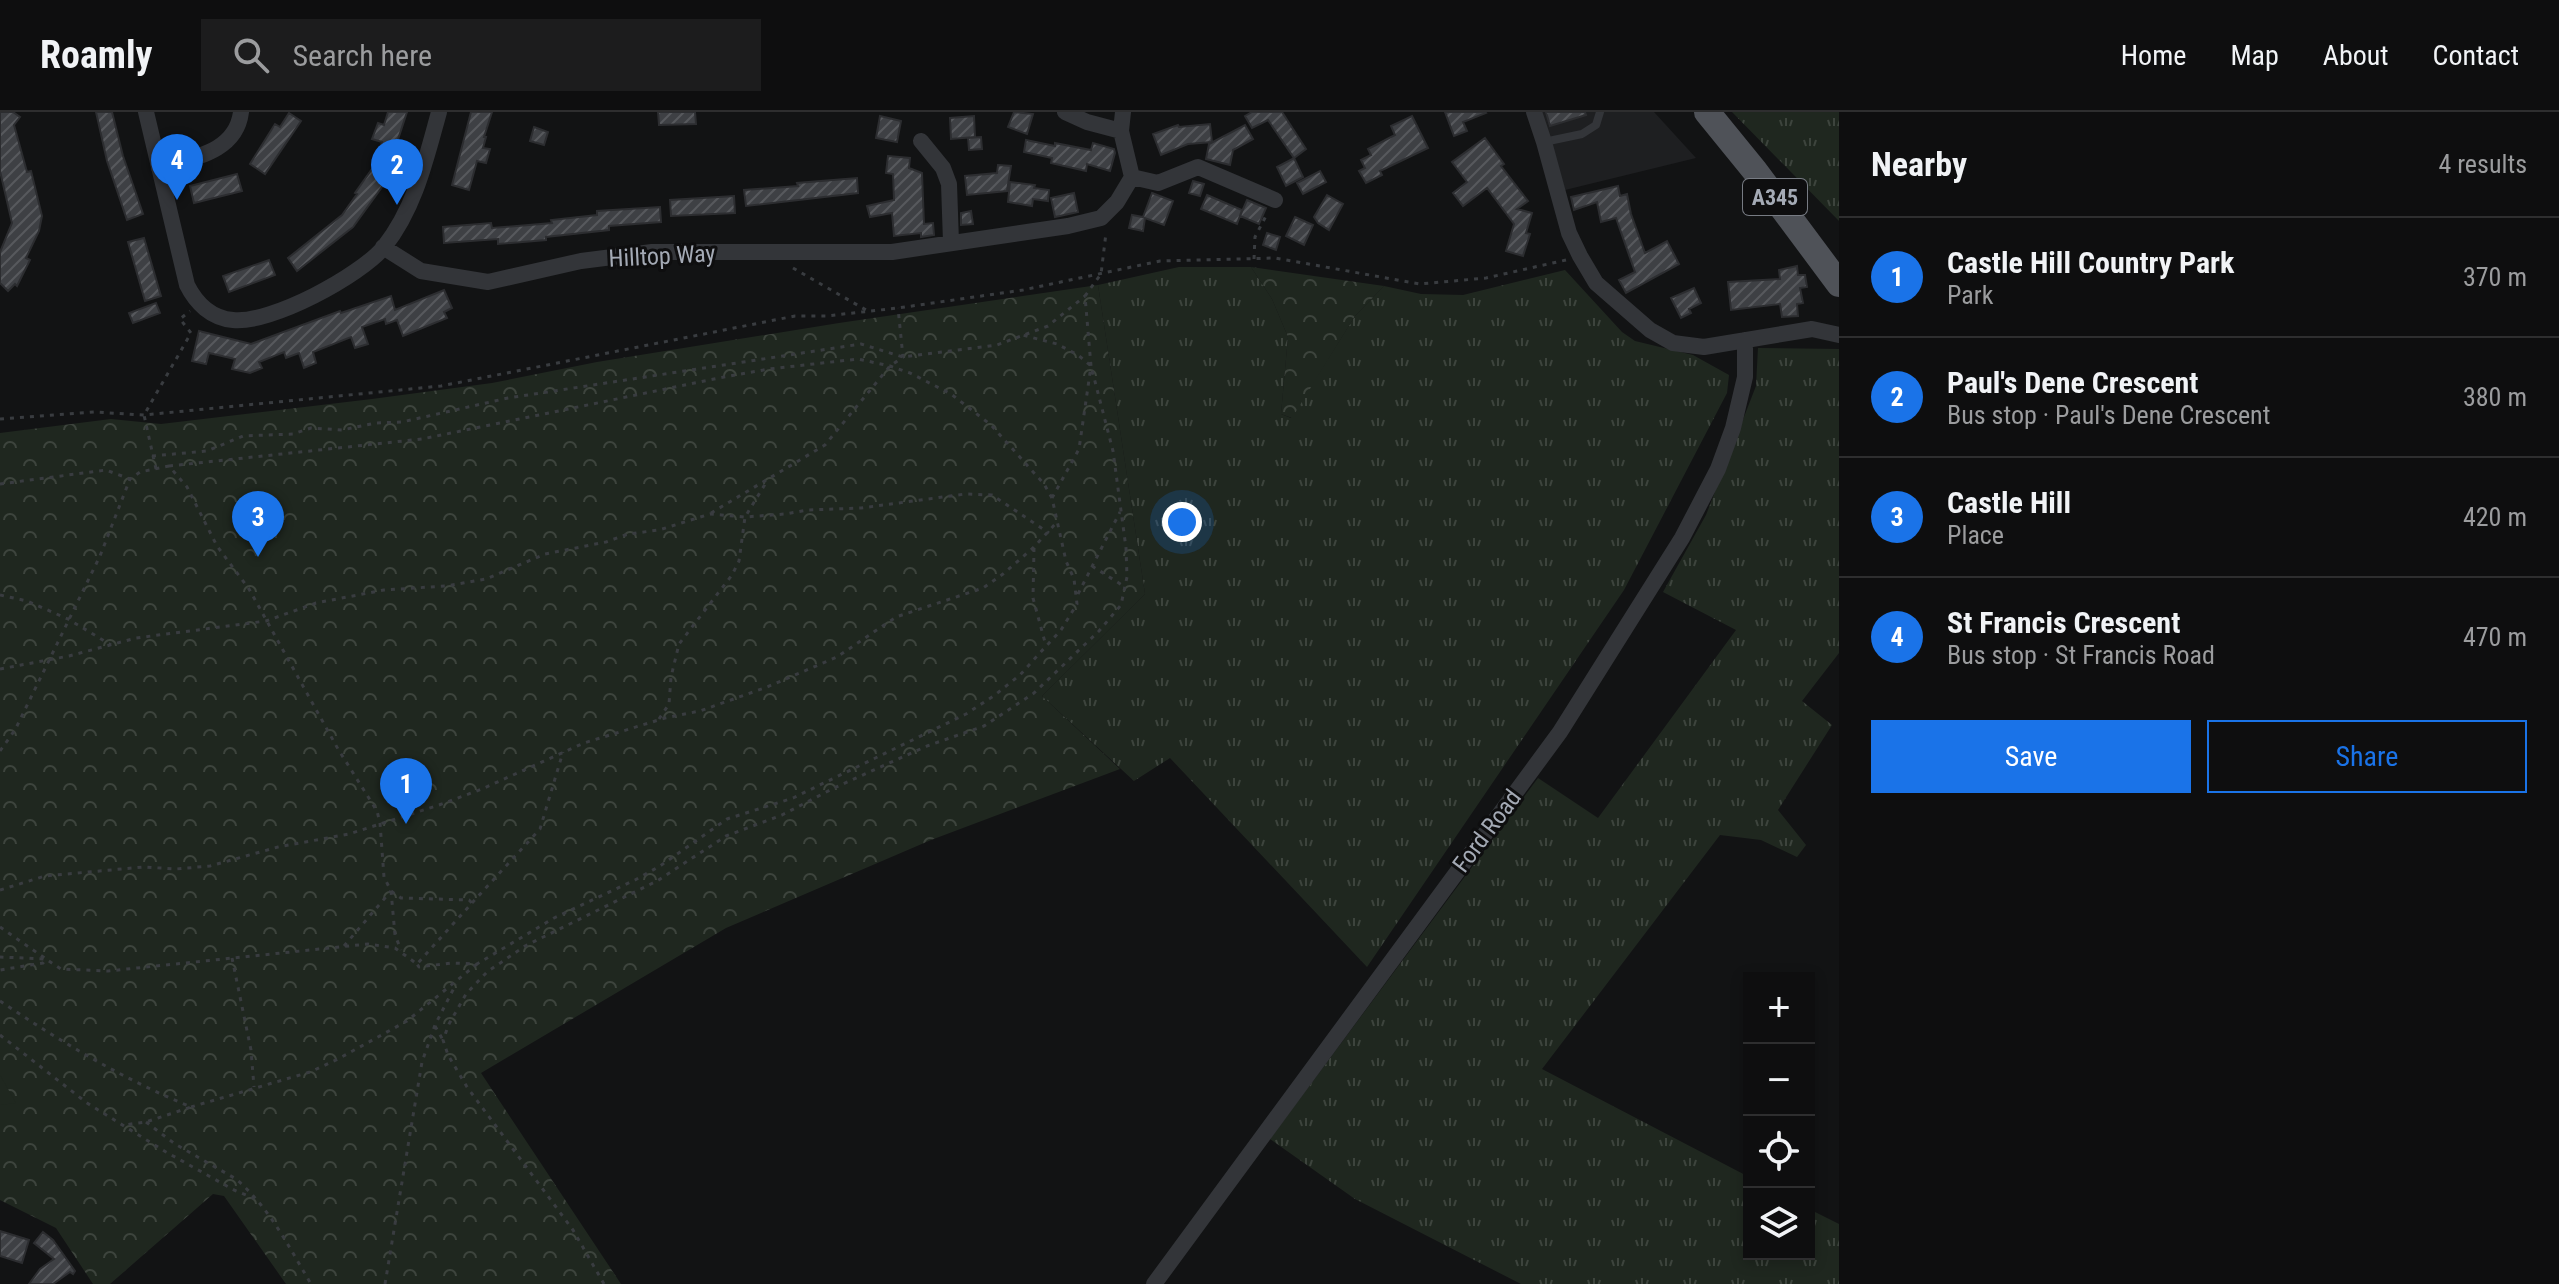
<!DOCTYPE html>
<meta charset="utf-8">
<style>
body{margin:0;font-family:"Roboto Condensed",sans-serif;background:#1c1c1d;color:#f1f3f6}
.controls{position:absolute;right:24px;bottom:24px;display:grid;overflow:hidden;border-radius:0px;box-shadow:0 4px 12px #0003}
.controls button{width:72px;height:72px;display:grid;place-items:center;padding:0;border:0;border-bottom:2px solid #2e2e2f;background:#0e0e0f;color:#f1f3f6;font:40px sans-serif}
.you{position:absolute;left:1182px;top:410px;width:28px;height:28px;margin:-20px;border:6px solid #fff;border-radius:50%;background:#1a73e8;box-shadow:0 0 0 12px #1a73e833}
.badge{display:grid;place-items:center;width:52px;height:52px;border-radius:50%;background:#1a73e8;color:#fff;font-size:26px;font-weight:700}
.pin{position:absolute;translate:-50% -66px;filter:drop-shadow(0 2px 4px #0008)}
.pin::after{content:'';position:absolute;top:42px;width:28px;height:24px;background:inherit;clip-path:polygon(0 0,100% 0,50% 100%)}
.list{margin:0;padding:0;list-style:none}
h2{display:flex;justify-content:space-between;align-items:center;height:104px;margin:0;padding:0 32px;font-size:34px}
h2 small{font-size:26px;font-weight:400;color:#9b9c9e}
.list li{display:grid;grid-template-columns:52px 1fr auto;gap:24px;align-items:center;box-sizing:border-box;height:120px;padding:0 32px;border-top:2px solid #2e2e2f}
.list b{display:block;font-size:30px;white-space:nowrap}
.list p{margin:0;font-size:26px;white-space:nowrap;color:#9b9c9e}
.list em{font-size:26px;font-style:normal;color:#9b9c9e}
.actions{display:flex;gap:16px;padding:24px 32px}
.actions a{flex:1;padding:18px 0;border:2px solid #1a73e8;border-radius:0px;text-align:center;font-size:28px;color:#1a73e8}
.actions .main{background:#1a73e8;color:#fff}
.icon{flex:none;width:44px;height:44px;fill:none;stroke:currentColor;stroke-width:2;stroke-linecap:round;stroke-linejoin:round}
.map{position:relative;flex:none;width:1839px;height:1172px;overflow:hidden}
header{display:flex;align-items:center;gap:48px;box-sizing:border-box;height:112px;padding:0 40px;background:#0e0e0f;border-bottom:2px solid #2e2e2f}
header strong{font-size:38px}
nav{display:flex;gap:44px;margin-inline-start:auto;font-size:28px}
.search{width:560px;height:72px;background:#1c1c1d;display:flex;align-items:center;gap:20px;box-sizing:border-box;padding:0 28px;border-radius:0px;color:#9b9c9e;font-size:30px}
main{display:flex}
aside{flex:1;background:#0e0e0f}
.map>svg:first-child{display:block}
</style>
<header>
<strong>Roamly</strong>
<div class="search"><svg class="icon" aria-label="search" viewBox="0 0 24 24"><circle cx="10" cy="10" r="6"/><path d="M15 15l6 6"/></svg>Search here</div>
<nav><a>Home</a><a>Map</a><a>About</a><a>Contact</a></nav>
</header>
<main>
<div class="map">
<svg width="1839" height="1172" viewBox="0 0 1839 1172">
<defs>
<pattern id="grass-tufts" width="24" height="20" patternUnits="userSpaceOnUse" patternTransform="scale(2)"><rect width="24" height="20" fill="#1f271f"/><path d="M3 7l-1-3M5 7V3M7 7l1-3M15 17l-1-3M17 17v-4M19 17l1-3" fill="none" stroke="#3d443d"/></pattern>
<pattern id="forest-crowns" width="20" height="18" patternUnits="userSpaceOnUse" patternTransform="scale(2)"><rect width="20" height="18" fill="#1f271f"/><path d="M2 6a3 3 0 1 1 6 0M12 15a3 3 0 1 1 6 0" fill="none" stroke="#3d443d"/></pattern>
<pattern id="building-hatch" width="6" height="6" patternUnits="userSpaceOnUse" patternTransform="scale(2)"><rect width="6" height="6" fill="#3e4044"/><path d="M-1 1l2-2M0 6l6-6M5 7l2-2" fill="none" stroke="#57595d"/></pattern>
</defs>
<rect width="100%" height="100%" fill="#121314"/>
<!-- built -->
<path fill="#1e1f21" d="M1540,0H1654L1696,46L1565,78Z"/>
<!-- grass -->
<path fill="url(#grass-tufts)" d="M1732,0H1839V109Z
M1179,155H1251L1272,187L1288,225L1281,302L1291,306L1355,204L1384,174L1421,182L1463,183L1565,158L1622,220L1635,229L1693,243L1729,263L1727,281L1624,478L1367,855L1170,646L1134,669L1042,584L1145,482L1098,173Z
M1758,236L1839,237V541L1802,589L1832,613L1778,698L1806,733L1797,745L1761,728L1720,723L1542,957L1749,1065V1142H1809V1097L1839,1112V1172H1521L1355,1087L1270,1027L1538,666L1598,706L1736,518L1663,480L1706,403L1756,274Z"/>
<!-- forest -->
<path fill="url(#forest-crowns)" d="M1251,155L1384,174L1355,204L1292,306L1281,302L1288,225L1272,187Z
M1098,173L1145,482L1042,584L1120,657L931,728L726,816L481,961L621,1172H286L224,1084L213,1082L110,1172H93L56,1116L0,1088V321L111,307L161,312L372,287L492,271L597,250L839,211Z"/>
<!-- pitch -->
<path fill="#1f271f" d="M0,963L16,991L0,993Z"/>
<!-- building -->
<path fill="url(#building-hatch)" stroke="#2c2d30" stroke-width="2" d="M0,0H13L20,5L14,13L27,60L31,59L42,104L39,119L26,146L30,148L17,174L15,172L8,179L0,171V140L12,111L0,59Z
M96,0H112L123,44L143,102L127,108L107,49Z
M388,0H407L385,67L387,68L353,115L297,159L288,146L342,103L357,82L355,81L374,54L382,30L372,27L378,11L384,13Z
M471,0H492L484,25H486L483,36L490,37L486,51L477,49L469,78L452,73Z
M658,0H695L696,12L659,13Z
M1014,0L1033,2L1027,22L1008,15Z
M1252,0H1282L1306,37L1294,46L1268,8L1252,16L1245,4Z
M1445,0H1485L1486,1L1463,10L1467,19L1454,24Z
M1546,0H1585L1586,3L1550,14Z
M289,1L301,9L265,62L250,52L275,12L280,15Z
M880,4L901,9L897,30L876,26Z
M974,4L975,25L951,27L950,6Z
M1412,4L1428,36L1380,59L1382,63L1366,71L1359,59L1365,56L1361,48L1371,43L1368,37L1395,23L1391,14Z
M1210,12L1212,30L1188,32L1161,43L1153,22L1178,13L1179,15Z
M1245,13L1253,27L1233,38L1230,53L1206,47L1209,32Z
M534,15L548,20L544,33L530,29Z
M981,25L982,37L969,38L968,26Z
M1485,26L1504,52L1501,54L1528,89L1517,97L1532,101L1526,121L1530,122L1523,144L1506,139L1514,112L1487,76L1463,94L1453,81L1467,70L1452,50Z
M1026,28L1055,34V31L1091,38L1093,31L1114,37L1115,41L1110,59L1087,52L1086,59L1051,51L1052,46L1024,40Z
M888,44L910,46L909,56L922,61L924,112L933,111L934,123L921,125V121L894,124L892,101L870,105L867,94L894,88L893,62L886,61Z
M1294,46L1303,65L1286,74L1277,55Z
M998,53L1011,54L1007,79L967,83L965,64L997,61Z
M1320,59L1326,70L1303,82L1297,71Z
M237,62L242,79L194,91L190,74Z
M857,66L858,81L746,94L744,78L798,74L797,71Z
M1193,69L1204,72L1200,84L1189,81Z
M1010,70L1035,73L1034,76L1049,78L1048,89L1033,87L1032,94L1008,90Z
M1618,74L1620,84L1627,82L1631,102L1645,141L1667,129L1679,152L1626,181L1619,168L1635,160L1616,106L1601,110L1597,90L1574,98L1571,85Z
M1074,81L1078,100L1055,105L1051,86Z
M1152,81L1173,89L1164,113L1145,106L1143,119L1129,116L1132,103L1143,105Z
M1207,83L1242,98L1237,112L1201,97Z
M1327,83L1343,92L1329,118L1318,111L1314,105Z
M734,84L735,101L671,104L670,88Z
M1247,88L1266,96L1259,112L1240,104Z
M660,95L661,110L609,114V118L546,125V128L498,132V127L444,131L443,115L491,111L492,116L552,111L551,108L597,103V99Z
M971,99L973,112L961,113V101Z
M1295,105L1313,113L1304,133L1286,124Z
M1267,121L1280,125L1276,138L1263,133Z
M144,126L161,184L145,189L128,130Z
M269,148L275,163L229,180L223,164Z
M1797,154L1798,163H1805L1807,175L1800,176L1803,191L1797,192L1798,204L1782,205L1780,192L1731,198L1728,170L1780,167L1779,158Z
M1694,176L1701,191L1689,197L1691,201L1681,206L1671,186Z
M444,178L452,196L444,200L447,206L403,224L397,208L386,212L385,207L362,215L368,232L355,236L351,225L313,240L316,251L304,256L299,241L286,246L284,240L259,250L262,256L250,261L232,257L235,247L209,241L206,252L192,249L199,219L251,232L340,199L341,201L391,184L395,198Z
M156,191L160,201L133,211L129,201Z
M0,1119L29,1128L22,1151L0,1144Z
M43,1120L53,1128L75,1159L73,1162L70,1160L53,1172H29L40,1157L54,1147L34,1131Z"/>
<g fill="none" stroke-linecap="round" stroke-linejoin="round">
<!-- path -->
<path stroke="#393c40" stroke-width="3" stroke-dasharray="4 6" stroke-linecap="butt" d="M1254,147L1255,125L1267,102
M793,156L866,198
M0,307L94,300L144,303L441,274L795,204H826L898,196L1023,178L1160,149L1275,146L1420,172L1486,166L1566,148
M152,344L207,339L243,324L293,322L311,316L342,318L376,311L402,310L508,286L861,232L903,245L997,233L1048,214L1085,184
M169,354L422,327L719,266L769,257L858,247L890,254L910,261L951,282L991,313L1044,372L1052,386L1066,449L1074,467L1077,492L1061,518L1038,543L1020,563L995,583L966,602L793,686L727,707L660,754L635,768L554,806L477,852L451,851L419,855L417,852
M156,357L144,303L191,221L180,207L190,199
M0,372L106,358L130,367
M1052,386L1079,337L1091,254L1085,184L1101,162L1106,121
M711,401L825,333L890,254L903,245L898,196
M1034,436L1033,486L1046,534
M1092,454L1125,475
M1078,482L1120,400
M0,483L27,489L68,507L111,533
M0,557L69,544L136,526L266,509L316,491L384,478L446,474L486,467L545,442L606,430L628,422L659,418L710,402L745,405L785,402L808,398L861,396L965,382L992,383L1049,421
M659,607L669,592L671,565L679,532L732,463L739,449L745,405L767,369
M0,639L15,618L100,444L130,367L140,360L169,354L187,375L217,434L249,477L338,637L377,699L380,711L384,765L391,779L401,786L469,788L472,791L417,852L395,836L368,832L108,859L61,857L46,847L0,845
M0,778L45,764L143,755L176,757L210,754L278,735L349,722L439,693L482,677L584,631L665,606L700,599L767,575L837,545L896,505L983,476L1003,462L1033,436L1058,409
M391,779L395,823L401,838
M472,791L540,717L563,640
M0,815L46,847L43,851L0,858
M344,834L391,779
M232,846L251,938L254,975
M0,889C61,930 123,967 191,995L146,1010L124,1013
M435,914L443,928
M0,923L87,991L166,1040L234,1078L256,1087
M191,995L310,960L338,947L407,909L477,852
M146,1010L175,1032L236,1067C269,1095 289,1135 311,1172
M385,1172L422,950L435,913L456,872
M604,1172L573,1118L467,975L448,943L443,928L449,912L466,882L487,860L525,834L657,769L726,724L782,703L834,676L927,634L984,614L1034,581L1099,519L1121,493L1127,465L1126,436L1113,339L1091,254L1078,243L1057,232L1022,223"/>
<!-- service -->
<path stroke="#333539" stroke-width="8" d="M1544,30L1582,22L1596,13L1600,0"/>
<!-- minor -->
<path stroke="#333539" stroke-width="16" d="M146,0L187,173C196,191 211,206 233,208C271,212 360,164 384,135C415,96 426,47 439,0
M1065,0L1087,10L1121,19
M1534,0L1544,30L1569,121L1580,144L1596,171L1650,218L1673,231L1704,235L1812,217L1839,223
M921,29L943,56L949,72L951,130
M159,56C191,46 236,41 241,0
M1132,65L1158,71L1198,55L1275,88
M383,135L421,159L488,170L581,149L652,140H892L1068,114L1101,106L1117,90L1132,65L1121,19L1123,0
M1154,1172L1560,620L1682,426L1718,357L1733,316L1745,265V228"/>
<!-- primary -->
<path stroke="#4f5258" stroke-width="26" d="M1707,0L1755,59L1839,172"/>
</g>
<g text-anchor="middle" stroke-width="6" stroke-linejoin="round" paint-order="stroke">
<!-- shield labels -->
<rect fill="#0e0e0f" stroke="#777b83" stroke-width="2" x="1743" y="67" width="64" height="36" rx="6"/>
<g font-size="22" font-weight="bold" fill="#a4aab5">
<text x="1775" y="93">A345</text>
</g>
<!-- street labels -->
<g font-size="24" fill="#a4aab5" stroke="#0e0e0f">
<text transform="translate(662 144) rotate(-3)" y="8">Hilltop Way</text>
<text transform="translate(1487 719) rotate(-53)" y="8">Ford Road</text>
</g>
</g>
</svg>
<div class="controls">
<button>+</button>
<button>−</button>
<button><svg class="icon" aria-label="locate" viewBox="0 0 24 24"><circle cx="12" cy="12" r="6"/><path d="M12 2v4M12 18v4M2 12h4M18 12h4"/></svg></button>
<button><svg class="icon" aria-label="layers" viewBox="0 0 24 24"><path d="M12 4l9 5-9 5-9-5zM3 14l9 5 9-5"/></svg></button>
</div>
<div class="you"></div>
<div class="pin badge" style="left:406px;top:712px">1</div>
<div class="pin badge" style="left:397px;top:93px">2</div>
<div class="pin badge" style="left:258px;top:445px">3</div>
<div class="pin badge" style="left:177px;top:88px">4</div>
</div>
<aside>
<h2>Nearby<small>4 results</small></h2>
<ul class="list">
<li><span class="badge">1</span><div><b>Castle Hill Country Park</b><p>Park</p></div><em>370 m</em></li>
<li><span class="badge">2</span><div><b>Paul's Dene Crescent</b><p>Bus stop · Paul's Dene Crescent</p></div><em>380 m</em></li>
<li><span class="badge">3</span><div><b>Castle Hill</b><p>Place</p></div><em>420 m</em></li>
<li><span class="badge">4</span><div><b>St Francis Crescent</b><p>Bus stop · St Francis Road</p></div><em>470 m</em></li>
</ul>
<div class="actions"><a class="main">Save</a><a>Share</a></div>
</aside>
</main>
